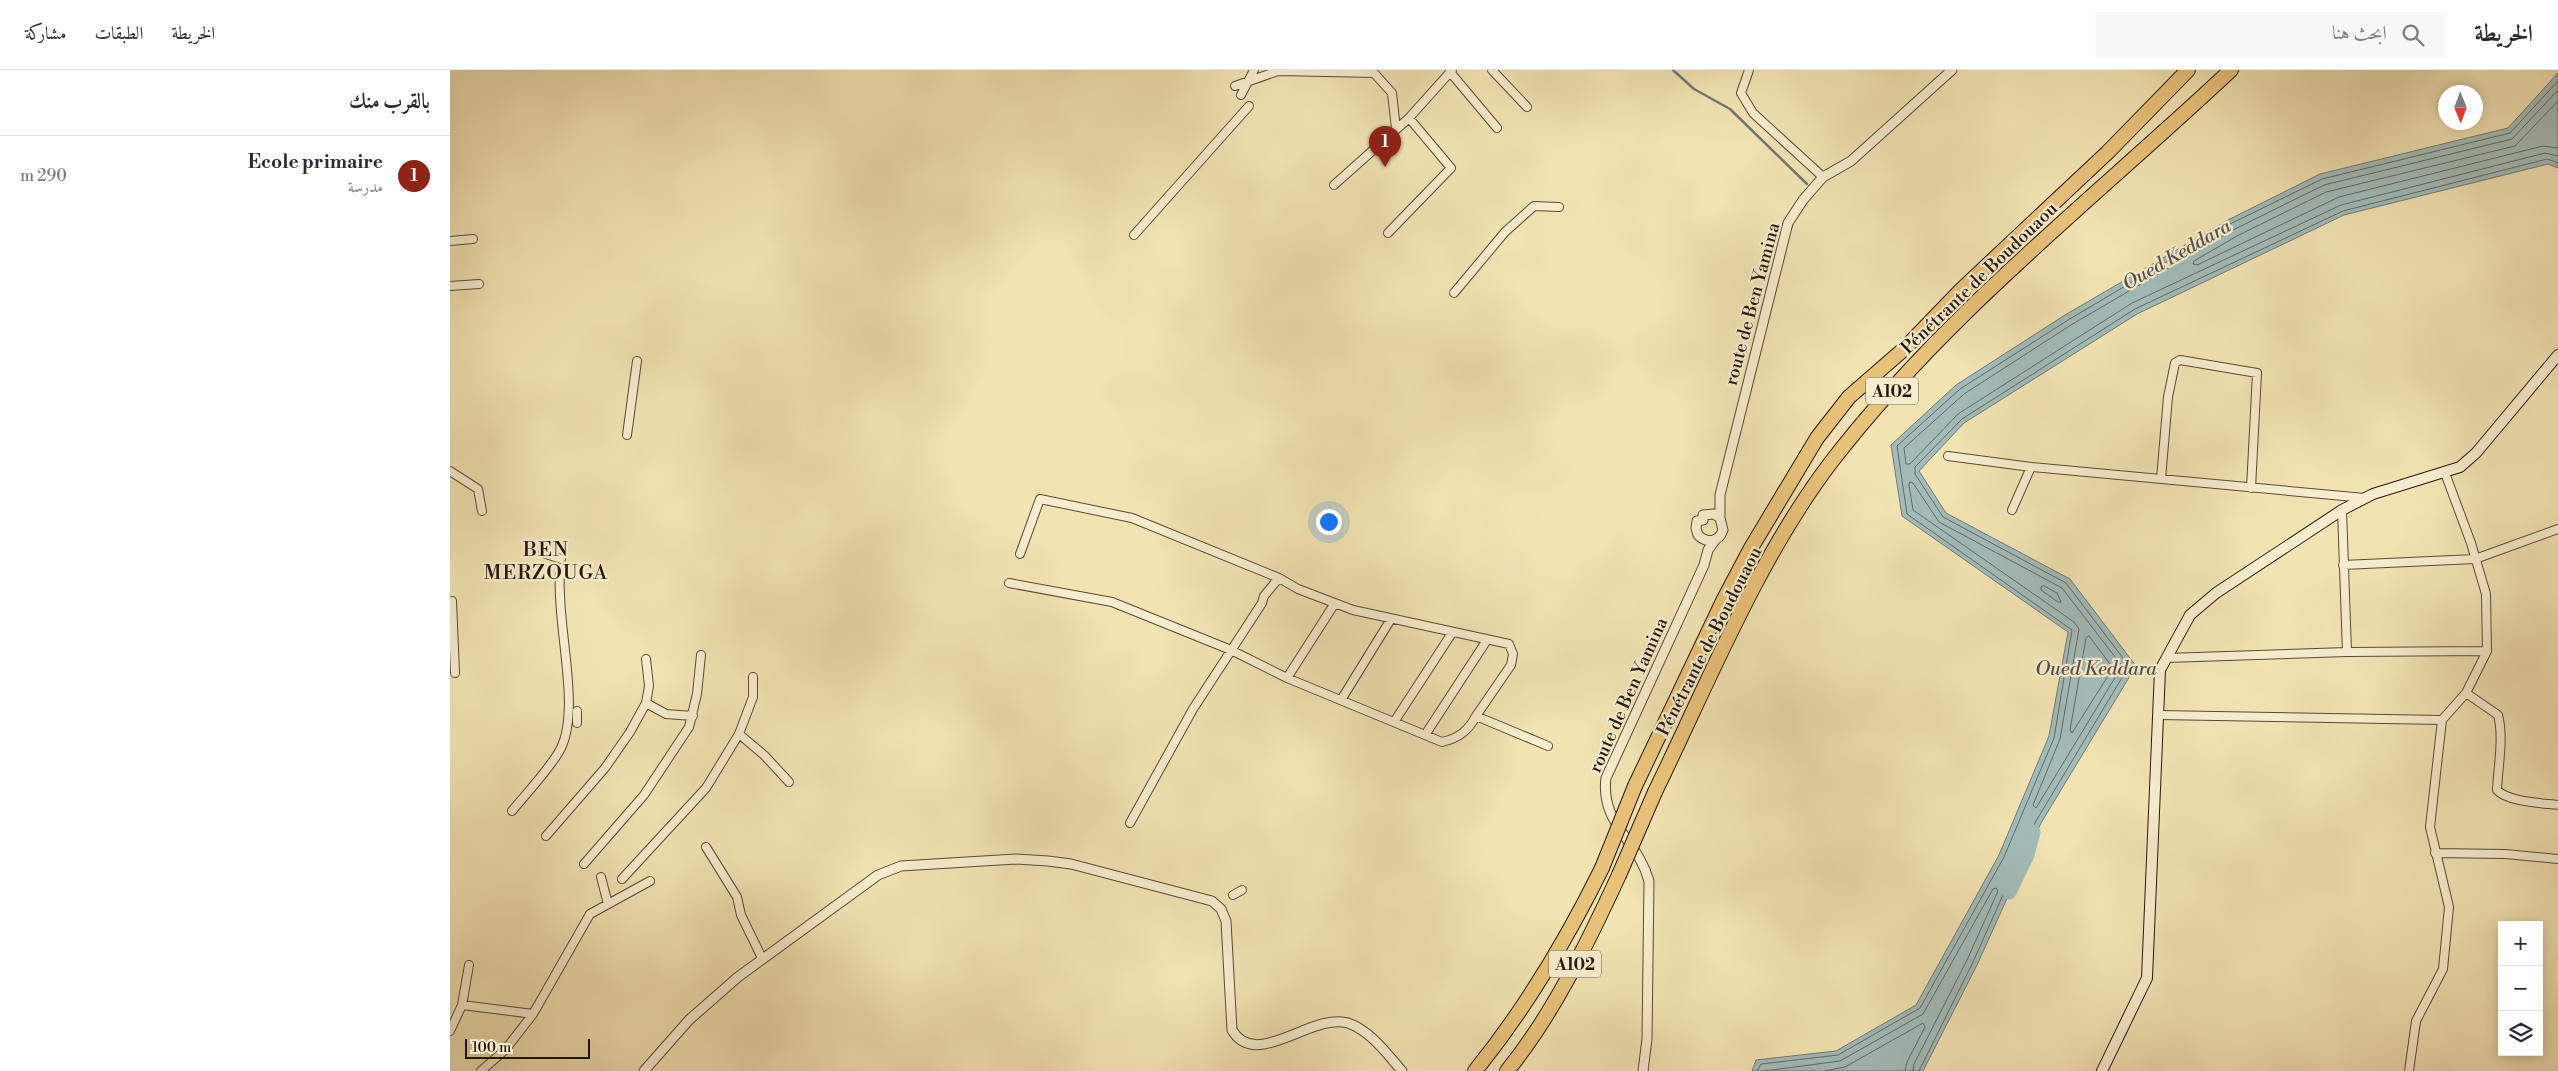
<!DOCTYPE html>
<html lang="ar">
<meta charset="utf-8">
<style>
body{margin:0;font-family:"Libre Bodoni",Amiri,serif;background:#f7f7f7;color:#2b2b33;direction:rtl}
.controls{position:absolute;right:15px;bottom:15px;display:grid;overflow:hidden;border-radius:0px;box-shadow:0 2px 12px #0003}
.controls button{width:45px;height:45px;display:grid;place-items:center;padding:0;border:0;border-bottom:1px solid #e1e1e2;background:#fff;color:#2b2b33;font:25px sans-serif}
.compass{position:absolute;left:1988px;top:15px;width:45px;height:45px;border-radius:50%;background:#fff;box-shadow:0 2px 12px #0003;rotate:179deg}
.scale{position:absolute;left:15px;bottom:12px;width:125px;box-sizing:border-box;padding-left:5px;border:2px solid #25170e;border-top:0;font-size:14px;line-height:18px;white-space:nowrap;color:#25170e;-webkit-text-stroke:4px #f7edce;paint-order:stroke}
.you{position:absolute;left:878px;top:451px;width:18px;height:18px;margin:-12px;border:4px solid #fff;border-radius:50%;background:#1a73e8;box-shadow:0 0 0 8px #1a73e833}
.badge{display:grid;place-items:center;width:32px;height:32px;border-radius:50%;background:#8f2418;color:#fff;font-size:16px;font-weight:700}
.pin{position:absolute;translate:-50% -41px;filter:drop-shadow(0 1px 2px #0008)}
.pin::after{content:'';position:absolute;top:26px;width:18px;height:15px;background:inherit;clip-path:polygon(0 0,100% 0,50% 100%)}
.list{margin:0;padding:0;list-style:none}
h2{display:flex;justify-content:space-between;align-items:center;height:65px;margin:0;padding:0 20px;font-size:21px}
h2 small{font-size:16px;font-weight:400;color:#7c7c81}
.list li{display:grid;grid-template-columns:32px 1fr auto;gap:15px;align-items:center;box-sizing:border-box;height:80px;padding:0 20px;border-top:1px solid #e1e1e2}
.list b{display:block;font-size:19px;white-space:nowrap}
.list p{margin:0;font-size:16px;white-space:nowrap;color:#7c7c81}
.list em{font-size:16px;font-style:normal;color:#7c7c81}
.icon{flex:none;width:28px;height:28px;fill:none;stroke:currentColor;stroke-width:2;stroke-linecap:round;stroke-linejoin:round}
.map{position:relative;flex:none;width:2108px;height:1001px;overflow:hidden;direction:ltr}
header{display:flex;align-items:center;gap:30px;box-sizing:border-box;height:70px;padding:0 25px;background:#fff;border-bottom:1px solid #e1e1e2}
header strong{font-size:24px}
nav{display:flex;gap:28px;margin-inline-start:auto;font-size:18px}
.search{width:350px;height:45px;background:#f7f7f7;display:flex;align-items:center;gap:12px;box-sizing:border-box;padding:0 18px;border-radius:0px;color:#7c7c81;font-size:19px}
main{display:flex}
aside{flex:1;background:#fff}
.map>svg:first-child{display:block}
</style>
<header>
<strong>الخريطة</strong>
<div class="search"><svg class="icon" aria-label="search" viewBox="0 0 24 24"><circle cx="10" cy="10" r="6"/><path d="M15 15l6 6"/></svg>ابحث هنا</div>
<nav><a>الخريطة</a><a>الطبقات</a><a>مشاركة</a></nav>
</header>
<main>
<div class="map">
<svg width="2108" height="1001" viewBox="0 0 2108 1001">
<rect width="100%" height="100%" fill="#f2e3b3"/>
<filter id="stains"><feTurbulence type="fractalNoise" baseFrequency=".004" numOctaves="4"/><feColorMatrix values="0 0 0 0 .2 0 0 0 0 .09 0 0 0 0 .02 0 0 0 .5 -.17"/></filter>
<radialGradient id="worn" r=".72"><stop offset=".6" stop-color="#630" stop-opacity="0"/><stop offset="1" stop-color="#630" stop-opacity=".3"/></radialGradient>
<!-- water -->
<path fill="#a2bbb9" stroke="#707975" d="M2108,3V98L2098,94L1894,145L1687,244L1514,353L1469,401L1496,443L1620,509L1686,596L1591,753L1527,895L1473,1001H1302L1306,990L1386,981L1466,935L1549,785L1599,666L1618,562L1452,446L1441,375L1506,315L1615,245L1778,150L1870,104L2058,58Z"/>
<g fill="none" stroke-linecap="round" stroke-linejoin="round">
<!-- shore -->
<path stroke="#646964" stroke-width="1" d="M2108,20L2062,69L1874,115L1783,160L1621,255L1514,324L1454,378L1456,394H1460L1508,344L1682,233L1891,135L2095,83L2108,86
M2108,31L2065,76L1876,122L1787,166L1744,191L1743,194L1747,195L1889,127L2093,76L2108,78
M1460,412L1463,413L1489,452L1612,518L1672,596L1586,738L1583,735L1610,669L1629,559L1624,552L1463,440L1459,415Z
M1594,516L1607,523L1611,532H1608L1591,520V517Z
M1639,566L1663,598L1622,663L1620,660L1636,568Z
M1307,1001L1311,994L1388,985L1470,938L1554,787L1604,668L1622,560L1457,444L1447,376L1510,319L1618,250L1780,154L1872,109L2060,63L2108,11
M1314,1001L1390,991L1473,944L1543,819L1546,818L1548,821L1517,890L1464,994L1463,1001
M1374,1001L1395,997L1473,953L1475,957L1457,992L1455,1001
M1469,1001L1523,892L1586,751L1679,596L1616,513L1493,447L1465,404V397L1512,349L1685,239L1893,141L2097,89L2108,93"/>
<!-- stream -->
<path stroke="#707975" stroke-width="2.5" d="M1223,0L1244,19L1280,39L1357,114"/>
<!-- river -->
<path stroke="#a2bbb9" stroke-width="15" d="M1559,822L1577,785L1583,762"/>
<defs>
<path id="minor" d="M1042,0L1077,37
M1299,0L1291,23L1303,43L1373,107
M1000,2L1047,58
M785,16L828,1L924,3L942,23L946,59
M791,25L804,0
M884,115L959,48L1002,0
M938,163L1001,98L959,48
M684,165L799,36
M0,171L23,169
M0,216L29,214
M1004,223L1055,162L1084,136L1109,137
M177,365L187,291
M1498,386L1581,397
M0,401L28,419L32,441
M1711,409L1718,327L1725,293L1730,290L1807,303L1801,418
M1562,440L1581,397L1915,428
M1892,440L1897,582
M93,483L111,489
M570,484L590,429L682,448L829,508L848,519L903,540L1059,574L1063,584L1061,595L1026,646L1098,676
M1893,495L2025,489L2108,459
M559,513L662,532L781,580L837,608
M2,531L5,603
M885,533L837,608L992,672C1009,668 1018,661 1026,646
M1716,588L1897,582L2037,581
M2016,623L2048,645C2054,668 2048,696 2047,720C2058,732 2091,733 2108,735
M891,630L941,549
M196,633L216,644L243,646
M127,641V653
M1709,645L1992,650
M944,652L1002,563
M289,664L314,685L339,712
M975,665L1037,570
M62,741C75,725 103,695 111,678C131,637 106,553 110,504
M680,753L743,639L812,533L814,526L829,508
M96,766L155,698L180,662L196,633L199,616L196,589
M256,777L287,827L291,845L312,888
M1985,783L2055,784L2108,789
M134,794L194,725L239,657L247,624L251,585
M151,807L158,834
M172,809L256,718L289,664L303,627V607
M783,825L792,820
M12,935L19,895
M0,961L12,935L83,944L140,844L200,811
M31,1001L55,980L83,944
M1959,1001L1966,951L1993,899L1999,837L1980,757L1992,650L2016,623L2037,581L2036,524L2021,473L1995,403"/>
<path id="tertiary" d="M1270,448L1264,444L1253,445V450L1247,451L1246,458L1248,465C1257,474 1269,472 1273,460L1270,448V425L1338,153L1353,130L1373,107L1401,91L1502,0
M194,1001L239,950L288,907L428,805L451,796L566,789L598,791L621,794L762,831L771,839L776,851L782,960C806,1001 862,942 898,953C921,961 937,984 952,1001
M1193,1001L1197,969L1199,811C1188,770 1150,754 1156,708L1254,495L1258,480L1266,469"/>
<path id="secondary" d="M1652,1001L1697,908L1710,600L1740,545L1766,523L1892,440L1923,424L2010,397L2026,383L2108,285"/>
<path id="motorway" d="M1185,716L1274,529L1301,478L1367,368L1399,327L1454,279L1511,220L1658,82L1738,0
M1205,722C1258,613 1309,486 1382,391C1496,243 1646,127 1781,0
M1025,1001C1076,938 1116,871 1152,798
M1057,1001C1103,945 1139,870 1169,805"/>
</defs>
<!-- minor casing -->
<use href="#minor" stroke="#584a37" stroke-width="10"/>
<!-- tertiary casing -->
<use href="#tertiary" stroke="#584a37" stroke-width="11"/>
<!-- secondary casing -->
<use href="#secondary" stroke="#25170e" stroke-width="12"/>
<!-- motorway casing -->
<use href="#motorway" stroke="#25170e" stroke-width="16"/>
<!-- minor -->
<use href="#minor" stroke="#f7edce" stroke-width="8"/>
<!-- tertiary -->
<use href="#tertiary" stroke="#f7edce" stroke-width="9"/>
<!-- secondary -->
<use href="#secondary" stroke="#f7edce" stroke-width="10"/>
<!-- motorway -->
<use href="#motorway" stroke="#e9c27a" stroke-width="14"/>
<defs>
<path id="motorway-bridge" d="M1152,798L1185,716
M1169,805L1205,722"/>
</defs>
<!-- motorway-bridge casing -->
<use href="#motorway-bridge" stroke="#25170e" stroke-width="16" stroke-linecap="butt"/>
<!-- motorway-bridge -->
<use href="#motorway-bridge" stroke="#e9c27a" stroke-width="14"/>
</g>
<g text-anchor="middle" stroke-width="4.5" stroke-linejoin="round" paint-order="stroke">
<!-- shield labels -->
<g fill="#f7edce" stroke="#645748" stroke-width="1">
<rect x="1416" y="307.5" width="52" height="27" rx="4"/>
<rect x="1099" y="880.5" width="52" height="27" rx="4"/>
</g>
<g font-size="16" font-weight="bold" fill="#25170e">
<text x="1442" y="327">A102</text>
<text x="1125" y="900">A102</text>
</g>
<!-- street labels -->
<g font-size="18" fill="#25170e" stroke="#f7edce">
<text transform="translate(1529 208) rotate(-44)" y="6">Pénétrante de Boudouaou</text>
<text transform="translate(1302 234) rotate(-75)" y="6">route de Ben Yamina</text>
<text transform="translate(1259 571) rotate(-63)" y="6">Pénétrante de Boudouaou</text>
<text transform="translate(1178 625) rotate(-66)" y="6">route de Ben Yamina</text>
</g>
<!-- water labels -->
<g font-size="19" font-style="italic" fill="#51504a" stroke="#f7edce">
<text transform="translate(1726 184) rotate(-30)" y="7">Oued Keddara</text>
<text x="1646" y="605">Oued Keddara</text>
</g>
<!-- quarter labels -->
<g font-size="20" letter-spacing="1" fill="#25170e" stroke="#f7edce">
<text x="96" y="486">BEN<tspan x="96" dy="23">MERZOUGA</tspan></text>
</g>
</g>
<rect width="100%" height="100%" filter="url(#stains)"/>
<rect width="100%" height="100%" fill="url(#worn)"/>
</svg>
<div class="controls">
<button>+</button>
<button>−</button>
<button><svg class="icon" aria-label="layers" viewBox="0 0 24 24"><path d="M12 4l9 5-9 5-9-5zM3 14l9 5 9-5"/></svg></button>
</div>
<svg class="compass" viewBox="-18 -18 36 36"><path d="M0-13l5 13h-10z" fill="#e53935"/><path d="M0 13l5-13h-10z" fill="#7c7c81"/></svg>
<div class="scale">100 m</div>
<div class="you"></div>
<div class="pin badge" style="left:935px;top:97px">1</div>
</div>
<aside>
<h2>بالقرب منك<small></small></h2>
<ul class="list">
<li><span class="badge">1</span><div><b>Ecole primaire</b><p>مدرسة</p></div><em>290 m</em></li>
</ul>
</aside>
</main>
